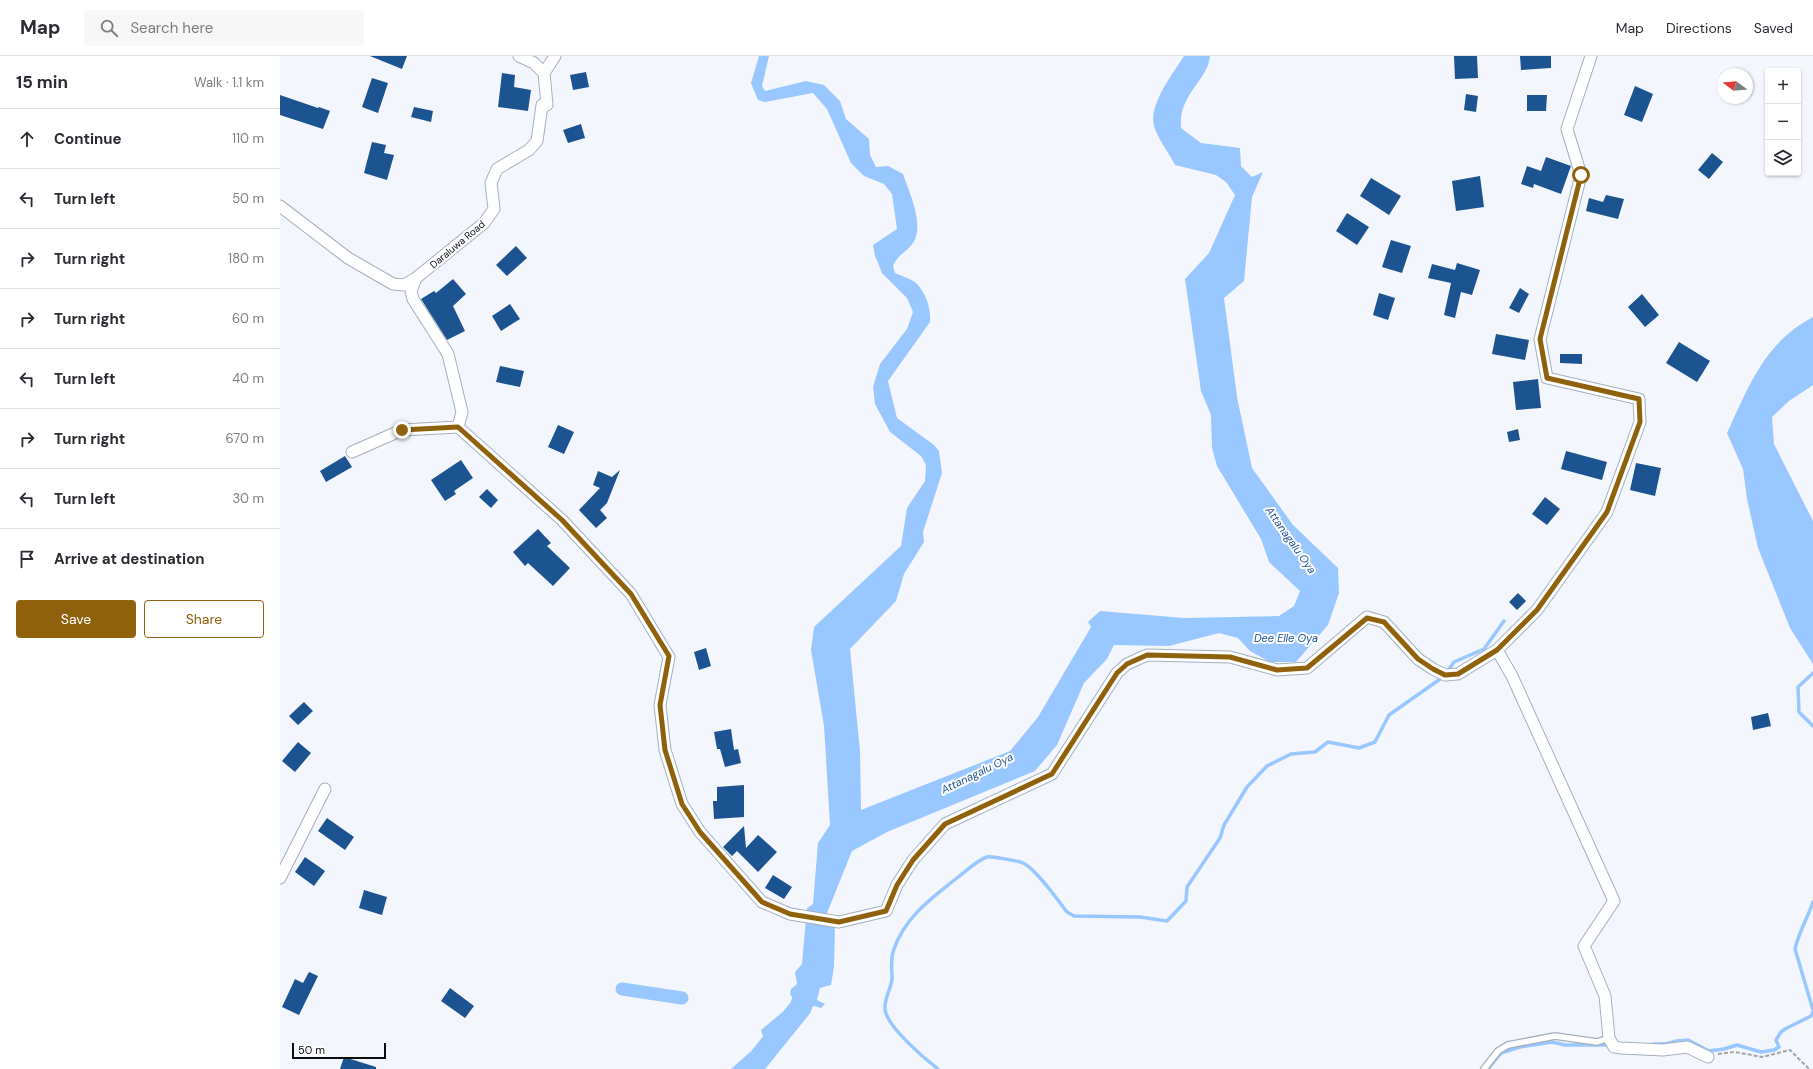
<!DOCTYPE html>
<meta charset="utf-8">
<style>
body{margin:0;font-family:"DM Sans",sans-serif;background:#f7f7f7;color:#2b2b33}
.controls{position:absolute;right:12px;top:12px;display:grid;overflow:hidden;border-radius:4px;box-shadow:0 1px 3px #0004}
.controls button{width:36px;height:36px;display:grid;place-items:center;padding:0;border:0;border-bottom:1px solid #e1e1e2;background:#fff;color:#2b2b33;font:20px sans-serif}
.compass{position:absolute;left:1437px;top:12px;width:36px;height:36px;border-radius:50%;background:#fff;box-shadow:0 1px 3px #0004;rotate:286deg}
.scale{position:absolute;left:12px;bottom:10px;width:94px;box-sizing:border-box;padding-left:4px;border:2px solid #0b0e13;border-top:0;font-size:11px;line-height:14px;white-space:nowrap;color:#0b0e13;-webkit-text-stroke:3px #fff;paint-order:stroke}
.stop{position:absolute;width:12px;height:12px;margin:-9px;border:3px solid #90610d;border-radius:50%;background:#fff}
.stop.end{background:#90610d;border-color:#fff;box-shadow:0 1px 4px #0008}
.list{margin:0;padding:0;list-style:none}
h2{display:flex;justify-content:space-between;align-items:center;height:52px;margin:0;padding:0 16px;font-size:17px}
h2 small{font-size:13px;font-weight:400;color:#7c7c81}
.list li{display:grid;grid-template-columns:26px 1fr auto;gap:12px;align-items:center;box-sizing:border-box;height:60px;padding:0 16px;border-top:1px solid #e1e1e2}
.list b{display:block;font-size:15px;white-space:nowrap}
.list em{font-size:13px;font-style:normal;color:#7c7c81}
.actions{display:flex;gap:8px;padding:12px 16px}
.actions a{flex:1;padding:9px 0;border:1px solid #90610d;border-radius:4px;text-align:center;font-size:14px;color:#90610d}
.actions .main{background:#90610d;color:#fff}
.icon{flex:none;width:22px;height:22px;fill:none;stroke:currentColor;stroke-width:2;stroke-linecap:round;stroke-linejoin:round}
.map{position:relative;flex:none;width:1533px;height:1013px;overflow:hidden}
header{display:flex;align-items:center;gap:24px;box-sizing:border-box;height:56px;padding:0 20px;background:#fff;border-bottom:1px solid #e1e1e2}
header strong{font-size:19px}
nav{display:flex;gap:22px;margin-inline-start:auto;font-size:14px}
.search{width:280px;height:36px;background:#f7f7f7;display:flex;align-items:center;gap:10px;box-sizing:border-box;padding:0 14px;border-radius:4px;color:#7c7c81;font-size:15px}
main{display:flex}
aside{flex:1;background:#fff}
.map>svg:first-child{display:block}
</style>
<header>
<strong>Map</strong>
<div class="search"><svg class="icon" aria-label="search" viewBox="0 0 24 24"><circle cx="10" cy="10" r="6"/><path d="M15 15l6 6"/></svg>Search here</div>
<nav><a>Map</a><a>Directions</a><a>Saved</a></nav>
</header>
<main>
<aside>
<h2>15 min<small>Walk · 1.1 km</small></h2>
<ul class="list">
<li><svg class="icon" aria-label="ahead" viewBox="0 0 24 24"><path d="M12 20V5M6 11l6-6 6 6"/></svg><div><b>Continue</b></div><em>110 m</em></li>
<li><svg class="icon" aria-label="left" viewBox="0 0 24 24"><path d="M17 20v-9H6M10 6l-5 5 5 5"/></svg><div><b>Turn left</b></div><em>50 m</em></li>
<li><svg class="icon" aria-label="right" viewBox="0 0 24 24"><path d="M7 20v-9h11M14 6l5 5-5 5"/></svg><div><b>Turn right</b></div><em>180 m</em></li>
<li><svg class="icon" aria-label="right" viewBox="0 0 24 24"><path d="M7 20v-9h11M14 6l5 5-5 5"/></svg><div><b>Turn right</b></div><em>60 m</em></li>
<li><svg class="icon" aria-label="left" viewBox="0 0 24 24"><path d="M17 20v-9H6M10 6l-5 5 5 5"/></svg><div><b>Turn left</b></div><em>40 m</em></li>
<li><svg class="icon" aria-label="right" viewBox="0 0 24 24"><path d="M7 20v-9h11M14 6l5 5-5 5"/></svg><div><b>Turn right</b></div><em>670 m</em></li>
<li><svg class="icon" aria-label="left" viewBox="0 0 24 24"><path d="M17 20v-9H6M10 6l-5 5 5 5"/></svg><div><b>Turn left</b></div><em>30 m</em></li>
<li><svg class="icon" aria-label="arrive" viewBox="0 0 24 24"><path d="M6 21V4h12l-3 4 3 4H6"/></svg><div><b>Arrive at destination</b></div></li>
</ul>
<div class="actions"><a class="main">Save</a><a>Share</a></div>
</aside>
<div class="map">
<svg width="1533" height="1013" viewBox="0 0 1533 1013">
<rect width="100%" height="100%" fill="#f3f7fd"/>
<!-- water -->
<path fill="#99c7ff" d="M479,0H489L482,30L485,35L526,25L544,29L560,45L566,63L589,83L590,99L596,111L608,110L623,118C629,136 645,169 633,187C627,196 618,198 613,210L615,217C622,220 631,223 636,227C646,237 651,252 650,266L608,325L617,362L654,389L659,395L662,417L643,476L644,486L624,518L616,545L570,593L580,695L581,754L730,695L758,661L811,571L808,566L820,555L904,562L999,560L1014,550L1020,535L989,506L981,483L937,410L932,392L931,359L921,335L905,223L929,197L955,139L946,126L936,119L895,109C889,97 880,86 875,73C866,51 893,18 904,0H930C928,25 898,38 901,72L921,87L960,92L961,110L972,121L983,116L972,141L964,225L944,242L957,341L972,412L1013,469L1058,512L1059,537L1048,569L1016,606H990L970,595L958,582L939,577L889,590L834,589L827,603L804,627L777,689L755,715L607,776L572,795L547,857L555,870L554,911L551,929L540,932L537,944L545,948L541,952L534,950L509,965L511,972L507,978L490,985L493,1002L473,1011L474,1013H451L469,997L482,992L484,983L481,974L517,944L510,939L511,933L517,928L515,916L522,908L527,852L533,848L538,787L550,769L544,670L531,594L534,571L621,490L627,452L645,425L646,409L641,400L610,376L595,348L593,331L600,308L627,273L633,256L627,242L602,217L595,200L593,189L617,173L612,138L604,128L584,120L571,107L547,53L533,37L485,46L478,44L471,27Z
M1533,261V329L1509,345L1492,361L1494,388L1533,465V608L1510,572L1478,492L1467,443L1463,413L1447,377C1469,330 1484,287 1533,261Z"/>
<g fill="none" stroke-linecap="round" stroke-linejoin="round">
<!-- stream -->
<path stroke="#99c7ff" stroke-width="3.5" d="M1167,616L1174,606L1204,593L1224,565
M1533,617L1518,631L1519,656L1533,670
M1533,846C1528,861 1518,878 1515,893L1533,954
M1374,988H1385L1397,985L1408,984L1429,995L1444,993L1457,989L1481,996L1494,994L1499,991L1496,984L1501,976L1505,973L1531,960L1533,956
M658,1013C645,1003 606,970 605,953C604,943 611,933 612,923C612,913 610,903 614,893C625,861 652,842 677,822C686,815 696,805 707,801C711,800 738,805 743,807C756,813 777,843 787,856L794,860L860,861L887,865L906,845L907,831L940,782L944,769L967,731L987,710L1011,698L1035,696L1048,686L1079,692L1095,686L1109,659L1163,621
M1208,1013L1221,997L1240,991L1272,986L1285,989H1330"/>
<!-- canal -->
<path stroke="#99c7ff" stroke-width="13" d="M342,933L402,942"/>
<!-- river -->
<path stroke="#99c7ff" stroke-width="22" d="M471,1013L521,951L524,940"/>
</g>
<!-- building -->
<path fill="#1c5391" d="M90,0H127L122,13Z
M1174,0H1197L1198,22L1175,23Z
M1240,0H1271V12L1241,14Z
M306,16L309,31L293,34L290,19Z
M222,17L235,19L234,31L251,34L248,55L218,51Z
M92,22L108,27L98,57L82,51Z
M1355,30L1373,38L1362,66L1344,59Z
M1186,38L1198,40L1196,56L1184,54Z
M0,39L38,52L39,51L50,55L43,73L0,59Z
M1247,39H1267L1266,55H1247Z
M134,51L153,55L151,66L131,61Z
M301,68L305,82L288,87L283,74Z
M92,86L106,89L104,97L114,99L107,124L84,117Z
M1432,97L1443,106L1429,123L1418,114Z
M1266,101L1291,110L1281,138L1254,128L1253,132L1241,128L1247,110L1261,115Z
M1200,120L1204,151L1176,155L1172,125Z
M1091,122L1121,140L1109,159L1080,140Z
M1326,139L1344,143L1338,163L1306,155L1309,142L1323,146Z
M1067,157L1089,171L1077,189L1056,175Z
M1111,184L1131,190L1122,217L1102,211Z
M236,190L247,202L227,220L216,209Z
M1177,207L1200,214L1192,239L1181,236L1175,262L1164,259L1171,227L1148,222L1152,208L1175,214Z
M173,223L186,238L173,250L185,275L167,284L141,243L154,235L156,237Z
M1240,232L1249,238L1239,257L1229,252Z
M1099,237L1115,242L1108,264L1093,259Z
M1362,238L1379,259L1365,271L1348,251Z
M230,248L240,263L221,275L212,260Z
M1216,278L1249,284L1245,304L1212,298Z
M1399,286L1430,305L1417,326L1386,307Z
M1280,298H1302V308L1280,307Z
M220,310L244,315L240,331L216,326Z
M1258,323L1261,352L1236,354L1233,326Z
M278,369L294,376L284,398L268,391Z
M1238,373L1240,384L1229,386L1227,376Z
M1286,395L1327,406L1322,424L1281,413Z
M65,400L72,411L46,426L40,415Z
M181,404L193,422L174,435L176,438L165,445L151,424Z
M1356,407L1381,412L1375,440L1350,434Z
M340,414L327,447L320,454L327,462L316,472L299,454L320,432L313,429L318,415L332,421Z
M207,433L218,444L211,452L199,441Z
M1265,441L1280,453L1267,469L1252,458Z
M258,473L271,487L267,490L290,512L273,530L248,507L245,510L233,496Z
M1238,537L1246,545L1237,554L1229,546Z
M426,592L431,610L419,614L414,596Z
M24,646L33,655L18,669L9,660Z
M1488,657L1491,670L1473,674L1471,661Z
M451,673L454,694L458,693L461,707L445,711L440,693H437L434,676Z
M18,686L31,697L15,716L2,705Z
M464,729V761L434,763L433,745H437V731Z
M47,762L74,781L65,794L38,775Z
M464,770L466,792L478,779L497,796L478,816L457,795L452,800L443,791Z
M25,801L45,815L34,830L15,816Z
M493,819L512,831L504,843L485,832Z
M84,834L107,841L102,859L79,852Z
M29,916L38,920L19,959L2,951L15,923L23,927Z
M170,932L194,950L185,962L161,945Z
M64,1001L96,1011V1013H60Z"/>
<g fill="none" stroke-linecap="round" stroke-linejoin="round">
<defs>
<path id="lane" d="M1204,1013L1218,995L1228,989L1275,980L1317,986L1329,982"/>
<path id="street" d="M264,17L275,0
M0,150L68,202L113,228L124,229L136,222L131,235L133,243L168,298L182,356L178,371L282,464L351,538L389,601L380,649L385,694L402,748L420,776L482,846L510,858L559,866L606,855L617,829L633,804L665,768L772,718L837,617L847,608L867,599L950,601L997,614L1027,612L1087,561L1104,566L1138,603L1153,613L1165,619L1178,618L1217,594L1257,554L1327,456L1360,366L1359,343L1267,322L1260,283L1301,119L1287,73L1311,0
M136,222L204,167L214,153L211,127L217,113L249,94L257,85L262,49H267L264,17L254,7L239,0
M72,396L122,374L178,371
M1217,594L1232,620L1334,845L1304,890L1325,940L1329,982L1334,991L1341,992L1383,994L1407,991L1428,1001
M0,822L45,733"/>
</defs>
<!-- lane casing -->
<use href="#lane" stroke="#a5b0bd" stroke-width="8"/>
<!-- street casing -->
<use href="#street" stroke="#a5b0bd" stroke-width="13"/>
<!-- path -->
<path stroke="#a2a6ac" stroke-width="2" stroke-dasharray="4 2" stroke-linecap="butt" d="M1438,998L1455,996L1482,1001L1510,994L1529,1013"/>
<!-- lane -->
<use href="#lane" stroke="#fff" stroke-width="5.5"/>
<!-- street -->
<use href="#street" stroke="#fff" stroke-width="11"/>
</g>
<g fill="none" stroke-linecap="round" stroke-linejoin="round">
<!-- route -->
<path stroke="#90610d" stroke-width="5" d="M122,374L178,371L282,464L351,538L389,600L380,649L385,694L402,748L420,776L482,846L510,858L559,866L606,855L617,829L633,804L665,768L772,718L837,617L847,608L867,599L950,601L997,614L1027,612L1087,562L1104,566L1138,603L1153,613L1165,619L1178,618L1217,594L1257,554L1327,456L1360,366L1359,343L1267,322L1260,283L1301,119"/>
</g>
<g text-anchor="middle" stroke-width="4" stroke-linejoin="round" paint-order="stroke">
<!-- street labels -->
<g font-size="10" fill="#0b0e13" stroke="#fff">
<text transform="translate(177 188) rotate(-40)" y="4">Daraluwa Road</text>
</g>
<!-- water labels -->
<g font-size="11" font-style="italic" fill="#1d5392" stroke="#fff">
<text transform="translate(1011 484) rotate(55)" y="4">Attanagalu Oya</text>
<text x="1006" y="586">Dee Elle Oya</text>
<text transform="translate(697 717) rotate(-26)" y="4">Attanagalu Oya</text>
</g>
</g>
</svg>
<div class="controls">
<button>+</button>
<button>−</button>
<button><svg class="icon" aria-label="layers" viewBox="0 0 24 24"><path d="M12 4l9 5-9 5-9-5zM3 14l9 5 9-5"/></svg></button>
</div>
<svg class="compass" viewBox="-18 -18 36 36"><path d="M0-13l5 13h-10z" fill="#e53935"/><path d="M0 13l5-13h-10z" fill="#7c7c81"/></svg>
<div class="scale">50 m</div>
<div class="stop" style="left:1301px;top:119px"></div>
<div class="stop end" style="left:122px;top:374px"></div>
</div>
</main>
